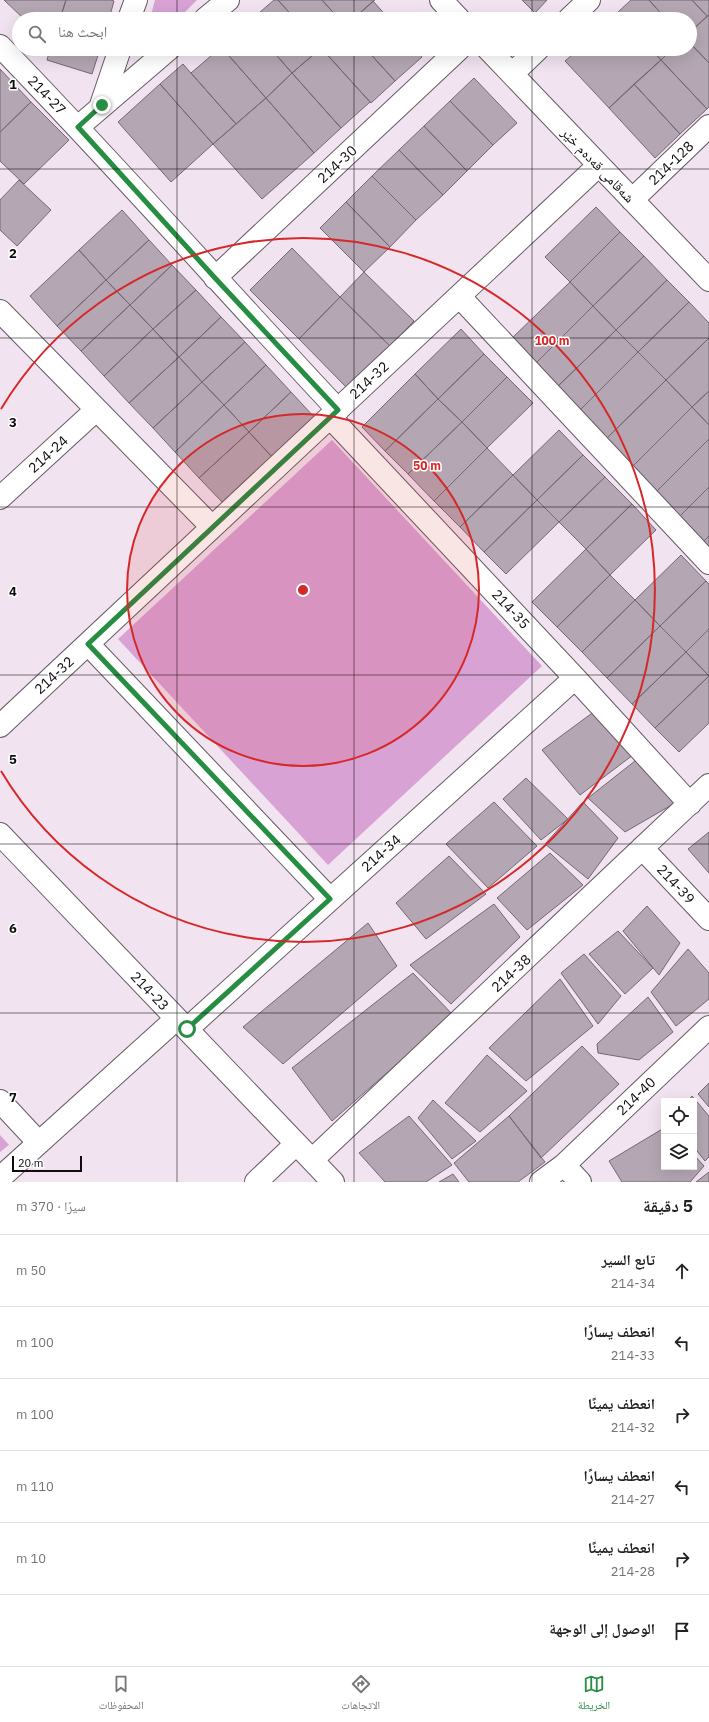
<!DOCTYPE html>
<html lang="ar">
<meta charset="utf-8">
<style>
body{margin:0;font-family:"IBM Plex Sans","Noto Naskh Arabic",sans-serif;background:#f2f2f2;color:#202124;direction:rtl}
.controls{position:absolute;right:12px;bottom:12px;display:grid;overflow:hidden;border-radius:0px;box-shadow:0 4px 16px #0002}
.controls button{width:36px;height:36px;display:grid;place-items:center;padding:0;border:0;border-bottom:1px solid #e0e0e0;background:#fff;color:#202124;font:20px sans-serif}
.scale{position:absolute;left:12px;bottom:10px;width:70px;box-sizing:border-box;padding-left:4px;border:2px solid #0f0b0f;border-top:0;font-size:11px;line-height:14px;white-space:nowrap;color:#0f0b0f;-webkit-text-stroke:3px #fff;paint-order:stroke}
.stop{position:absolute;width:12px;height:12px;margin:-9px;border:3px solid #278d43;border-radius:50%;background:#fff}
.stop.end{background:#278d43;border-color:#fff;box-shadow:0 1px 4px #0008}
.list{margin:0;padding:0;list-style:none}
h2{display:flex;justify-content:space-between;align-items:center;height:52px;margin:0;padding:0 16px;font-size:17px}
h2 small{font-size:13px;font-weight:400;color:#757577}
.list li{display:grid;grid-template-columns:26px 1fr auto;gap:12px;align-items:center;box-sizing:border-box;height:72px;padding:0 16px;border-top:1px solid #e0e0e0}
.list b{display:block;font-size:15px;white-space:nowrap}
.list p{margin:0;font-size:13px;white-space:nowrap;color:#757577}
.list em{font-size:13px;font-style:normal;color:#757577}
.icon{flex:none;width:22px;height:22px;fill:none;stroke:currentColor;stroke-width:2;stroke-linecap:round;stroke-linejoin:round}
.map{position:relative;flex:none;width:709px;height:1182px;overflow:hidden;direction:ltr}
.search{position:absolute;background:#fff;box-shadow:0 4px 16px #0002;left:12px;right:12px;top:12px;height:44px;display:flex;align-items:center;gap:10px;box-sizing:border-box;padding:0 14px;border-radius:22px;color:#757577;font-size:15px}
.sheet{height:484px;background:#fff}
nav{display:flex;justify-content:space-around;align-items:center;box-sizing:border-box;height:56px;border-top:1px solid #e0e0e0;background:#fff;font-size:11px;color:#757577}
nav a{display:grid;justify-items:center;gap:2px}
nav .on{color:#278d43}
.map>svg:first-child{display:block}
</style>
<div class="map">
<svg width="709" height="1182" viewBox="0 0 709 1182">
<rect width="100%" height="100%" fill="#f1e3f0"/>
<!-- green -->
<path fill="#d9a2d5" d="M155,0H197L178,19H150Z
M332,440L542,666L328,865L118,639Z
M0,1135L9,1145L0,1152Z"/>
<!-- building -->
<path fill="#b4a7b3" stroke="#756874" d="M4,0H66L60,19H24Z
M66,0H111L114,1L109,19H60Z
M274,0H278L295,19H252Z
M278,0H322L339,19H295Z
M322,0H375L353,19H339Z
M522,0H547L535,13Z
M631,0H649L666,19H623L617,13Z
M649,0H692L707,16L690,32V19H666Z
M692,0H709V15L707,16Z
M373,1L389,19H353Z
M617,13L623,19H611Z
M709,15V63L690,43V32Z
M690,43L709,63V107L707,109L661,60L672,49H690Z
M50,49H100L92,74L47,60Z
M219,49H223L266,98L236,124L191,73Z
M223,49H271L292,73L266,98Z
M271,49H320L292,73Z
M320,49H322L370,102L341,128L292,73Z
M322,49H366L395,81L371,103Z
M366,49H416L422,57L395,81Z
M579,49H651L661,60L609,108L565,61Z
M651,49H672L661,60Z
M661,60L707,109L680,134L634,84Z
M183,64L236,124L213,144L160,84Z
M0,69L31,102L0,132Z
M292,73L341,128L314,153L266,98Z
M474,78L517,123L493,145L450,101Z
M160,84L213,144L171,182L118,122Z
M634,84L680,134L655,158L609,108Z
M266,98L314,153L262,199L213,144Z
M450,101L493,145L467,171L424,126Z
M31,102L69,140L24,184L0,161V132Z
M424,126L467,171L443,195L399,150Z
M399,150L443,195L416,220L372,176Z
M372,176L416,220L390,247L346,202Z
M19,180L51,210L17,246L0,230V200Z
M346,202L390,247L364,272L320,228Z
M596,207L620,232L570,282L545,257Z
M122,210L149,240L106,280L79,250Z
M620,232L644,256L593,306L570,282Z
M149,240L172,265L130,305L106,280Z
M292,248L340,297L299,339L250,290Z
M79,250L106,280L57,326L30,296Z
M644,256L667,280L616,330L593,306Z
M172,265L196,290L153,329L130,305Z
M364,272L414,321L390,346L340,297Z
M106,280L130,305L81,351L57,326Z
M667,280L689,302L638,352L616,330Z
M570,282L593,306L533,366L509,341Z
M196,290L221,317L179,357L153,329Z
M340,297L390,346L347,388L299,339Z
M689,302L709,323V338L666,380L638,352Z
M130,305L153,329L104,376L81,351Z
M593,306L616,330L555,389L533,366Z
M221,317L245,342L202,382L179,357Z
M153,329L179,357L129,403L104,376Z
M461,329L484,354L438,399L415,374Z
M616,330L638,352L578,412L555,389Z
M709,338V391L692,407L666,380Z
M245,342L266,365L224,405L202,382Z
M638,352L666,380L605,440L578,412Z
M484,354L507,377L462,422L438,399Z
M179,357L202,382L153,428L129,403Z
M266,365L291,392L249,432L224,405Z
M415,374L438,399L385,451L362,427Z
M507,377L533,403L487,448L462,422Z
M666,380L692,407L632,467L605,440Z
M202,382L224,405L175,452L153,428Z
M709,391V425L692,407Z
M291,392L315,418L273,458L249,432Z
M438,399L462,422L408,474L385,451Z
M224,405L249,432L199,478L175,452Z
M692,407L709,425V439L656,492L632,467Z
M462,422L487,448L434,501L408,474Z
M559,430L583,455L537,500L513,475Z
M249,432L273,458L224,504L199,478Z
M709,439V487L680,516L656,492Z
M487,448L513,475L460,527L434,501Z
M583,455L605,477L559,522L537,500Z
M513,475L537,500L484,552L460,527Z
M605,477L632,504L586,549L559,522Z
M709,487V536L704,541L680,516Z
M537,500L559,522L506,574L484,552Z
M632,504L656,530L610,575L586,549Z
M709,536V546L704,541Z
M586,549L610,575L557,627L532,602Z
M681,555L706,581L660,626L635,600Z
M610,575L635,600L582,652L557,627Z
M706,581L709,584V629L686,652L660,626Z
M635,600L660,626L607,678L582,652Z
M660,626L686,652L632,704L607,678Z
M709,629V676L686,652Z
M686,652L709,676L655,728L632,704Z
M709,676V723L679,752L655,728Z
M595,711L633,755L580,795L542,750Z
M640,757L675,803L625,832L588,798Z
M526,778L568,819L541,840L503,799Z
M494,802L537,846L488,888L446,844Z
M583,802L618,838L588,879L545,844Z
M709,832V873L688,849Z
M550,853L583,885L527,930L497,898Z
M449,856L486,894L426,939L396,903Z
M494,904L520,937L451,1004L410,965Z
M647,906L680,943L659,975L623,931Z
M368,923L397,966L283,1064L243,1027Z
M618,931L653,968L625,994L589,954Z
M688,949L709,973V999L676,1026L651,992Z
M584,954L621,996L598,1024L561,973Z
M413,973L453,1015L332,1121L292,1068Z
M560,979L593,1026L526,1081L489,1048Z
M648,997L673,1032L639,1060L598,1053L597,1044Z
M582,1046L619,1084L541,1158L509,1116Z
M487,1055L527,1091L480,1132L445,1103Z
M709,1083V1107L698,1094Z
M692,1096L709,1116V1157L705,1161L694,1147V1101H688Z
M433,1100L476,1141L452,1159L418,1118Z
M409,1116L452,1165L426,1182H385L359,1153Z
M509,1116L545,1162L518,1182H469L454,1163Z
M664,1128V1167H694V1155L704,1166L690,1182H622L609,1161Z
M709,1172V1182H696Z
M453,1174L459,1182H439Z"/>
<g fill="none" stroke-linecap="round" stroke-linejoin="round">
<defs>
<path id="minor" d="M441,0L459,19
M129,19L136,0
M205,19L228,0
M569,19L589,0
M0,46C115,165 225,289 338,410
M488,49L709,280
M512,74L538,49
M101,105L120,49
M78,127L169,49
M632,200L709,126
M215,278L459,49
M459,296L709,563
M0,311L212,527
M330,417L575,678L690,804
M0,498L96,410
M88,644L330,899
M0,726L599,165
M0,834L333,1182
M642,848L709,919
M187,1029L575,678
M0,1101L39,1143
M312,1160L709,785
M564,1165L580,1182
M0,1178L176,1019
M256,1182L296,1144
M541,1182L564,1165L709,1027"/>
</defs>
<!-- minor casing -->
<use href="#minor" stroke="#665a65" stroke-width="24"/>
<!-- minor -->
<use href="#minor" stroke="#fff" stroke-width="22"/>
</g>
<g fill="none" stroke-linecap="round" stroke-linejoin="round">
<!-- route -->
<path stroke="#278d43" stroke-width="5" d="M102,105L78,127L215,278L338,410L88,644L330,899L187,1029"/>
</g>
<!-- grid -->
<path fill="none" stroke="#0f0b0f" stroke-width="1" stroke-opacity="0.55" d="M177,0V19M354,0V19M532,0V19M177,49V1182M354,49V1182M532,49V1182M0,169H709M0,338H709M0,507H709M0,675H709M0,844H709M0,1013H709"/>
<!-- distance rings -->
<circle cx="303" cy="590" r="176" fill="#d62828" fill-opacity=".12"/>
<g fill="none" stroke="#d62828" stroke-width="2">
<circle cx="303" cy="590" r="176"/>
<path d="M1 409A352 352 0 1 1 1 771"/>
</g>
<g text-anchor="middle" stroke-width="3" stroke-linejoin="round" paint-order="stroke">
<!-- street labels -->
<g font-size="14" fill="#0f0b0f" stroke="#fff">
<text transform="translate(47 95) rotate(46)" y="5">214-27</text>
<text transform="translate(671 163) rotate(-44)" y="5">214-128</text>
<text transform="translate(337 164) rotate(-43)" y="5">214-30</text>
<text transform="translate(598 165) rotate(46)" y="5">شەقامی قەدەم خێر</text>
<text transform="translate(369 380) rotate(-43)" y="5">214-32</text>
<text transform="translate(48 454) rotate(-42)" y="5">214-24</text>
<text transform="translate(511 609) rotate(47)" y="5">214-35</text>
<text transform="translate(54 675) rotate(-43)" y="5">214-32</text>
<text transform="translate(381 853) rotate(-42)" y="5">214-34</text>
<text transform="translate(676 884) rotate(47)" y="5">214-39</text>
<text transform="translate(511 973) rotate(-43)" y="5">214-38</text>
<text transform="translate(150 991) rotate(46)" y="5">214-23</text>
<text transform="translate(636 1096) rotate(-44)" y="5">214-40</text>
</g>
</g>
<g font-size="13" text-anchor="middle" font-weight="bold" fill="#0f0b0f" stroke="#fff" stroke-width="3" stroke-linejoin="round" paint-order="stroke">
<text x="13" y="89">1</text>
<text x="13" y="258">2</text>
<text x="13" y="427">3</text>
<text x="13" y="596">4</text>
<text x="13" y="764">5</text>
<text x="13" y="933">6</text>
<text x="13" y="1102">7</text>
</g>
<circle cx="303" cy="590" r="6" fill="#d62828" stroke="#fff" stroke-width="2"/>
<g font-size="12" text-anchor="middle" font-weight="bold" fill="#d62828" stroke="#fff" stroke-width="3" stroke-linejoin="round" paint-order="stroke">
<text x="552" y="345">100 m</text>
<text x="427" y="470">50 m</text>
</g>
</svg>
<div class="controls">
<button><svg class="icon" aria-label="locate" viewBox="0 0 24 24"><circle cx="12" cy="12" r="6"/><path d="M12 2v4M12 18v4M2 12h4M18 12h4"/></svg></button>
<button><svg class="icon" aria-label="layers" viewBox="0 0 24 24"><path d="M12 4l9 5-9 5-9-5zM3 14l9 5 9-5"/></svg></button>
</div>
<div class="scale">20 m</div>
<div class="stop" style="left:187px;top:1029px"></div>
<div class="stop end" style="left:102px;top:105px"></div>
<div class="search"><svg class="icon" aria-label="search" viewBox="0 0 24 24"><circle cx="10" cy="10" r="6"/><path d="M15 15l6 6"/></svg>ابحث هنا</div>
</div>
<section class="sheet">
<h2>5 دقيقة<small>سيرًا · 370 m</small></h2>
<ul class="list">
<li><svg class="icon" aria-label="ahead" viewBox="0 0 24 24"><path d="M12 20V5M6 11l6-6 6 6"/></svg><div><b>تابع السير</b><p>214-34</p></div><em>50 m</em></li>
<li><svg class="icon" aria-label="left" viewBox="0 0 24 24"><path d="M17 20v-9H6M10 6l-5 5 5 5"/></svg><div><b>انعطف يسارًا</b><p>214-33</p></div><em>100 m</em></li>
<li><svg class="icon" aria-label="right" viewBox="0 0 24 24"><path d="M7 20v-9h11M14 6l5 5-5 5"/></svg><div><b>انعطف يمينًا</b><p>214-32</p></div><em>100 m</em></li>
<li><svg class="icon" aria-label="left" viewBox="0 0 24 24"><path d="M17 20v-9H6M10 6l-5 5 5 5"/></svg><div><b>انعطف يسارًا</b><p>214-27</p></div><em>110 m</em></li>
<li><svg class="icon" aria-label="right" viewBox="0 0 24 24"><path d="M7 20v-9h11M14 6l5 5-5 5"/></svg><div><b>انعطف يمينًا</b><p>214-28</p></div><em>10 m</em></li>
<li><svg class="icon" aria-label="arrive" viewBox="0 0 24 24"><path d="M6 21V4h12l-3 4 3 4H6"/></svg><div><b>الوصول إلى الوجهة</b></div></li>
</ul>
</section>
<nav>
<a class="on"><svg class="icon" aria-label="map" viewBox="0 0 24 24"><path d="M3 6l6-2 6 2 6-2v14l-6 2-6-2-6 2zM9 4v14M15 6v14"/></svg>الخريطة</a>
<a><svg class="icon" aria-label="directions" viewBox="0 0 24 24"><path d="M12 3l9 9-9 9-9-9zM9 14v-3h6M13 9l2 2-2 2"/></svg>الاتجاهات</a>
<a><svg class="icon" aria-label="saved" viewBox="0 0 24 24"><path d="M7 4h10v16l-5-4-5 4z"/></svg>المحفوظات</a>
</nav>
